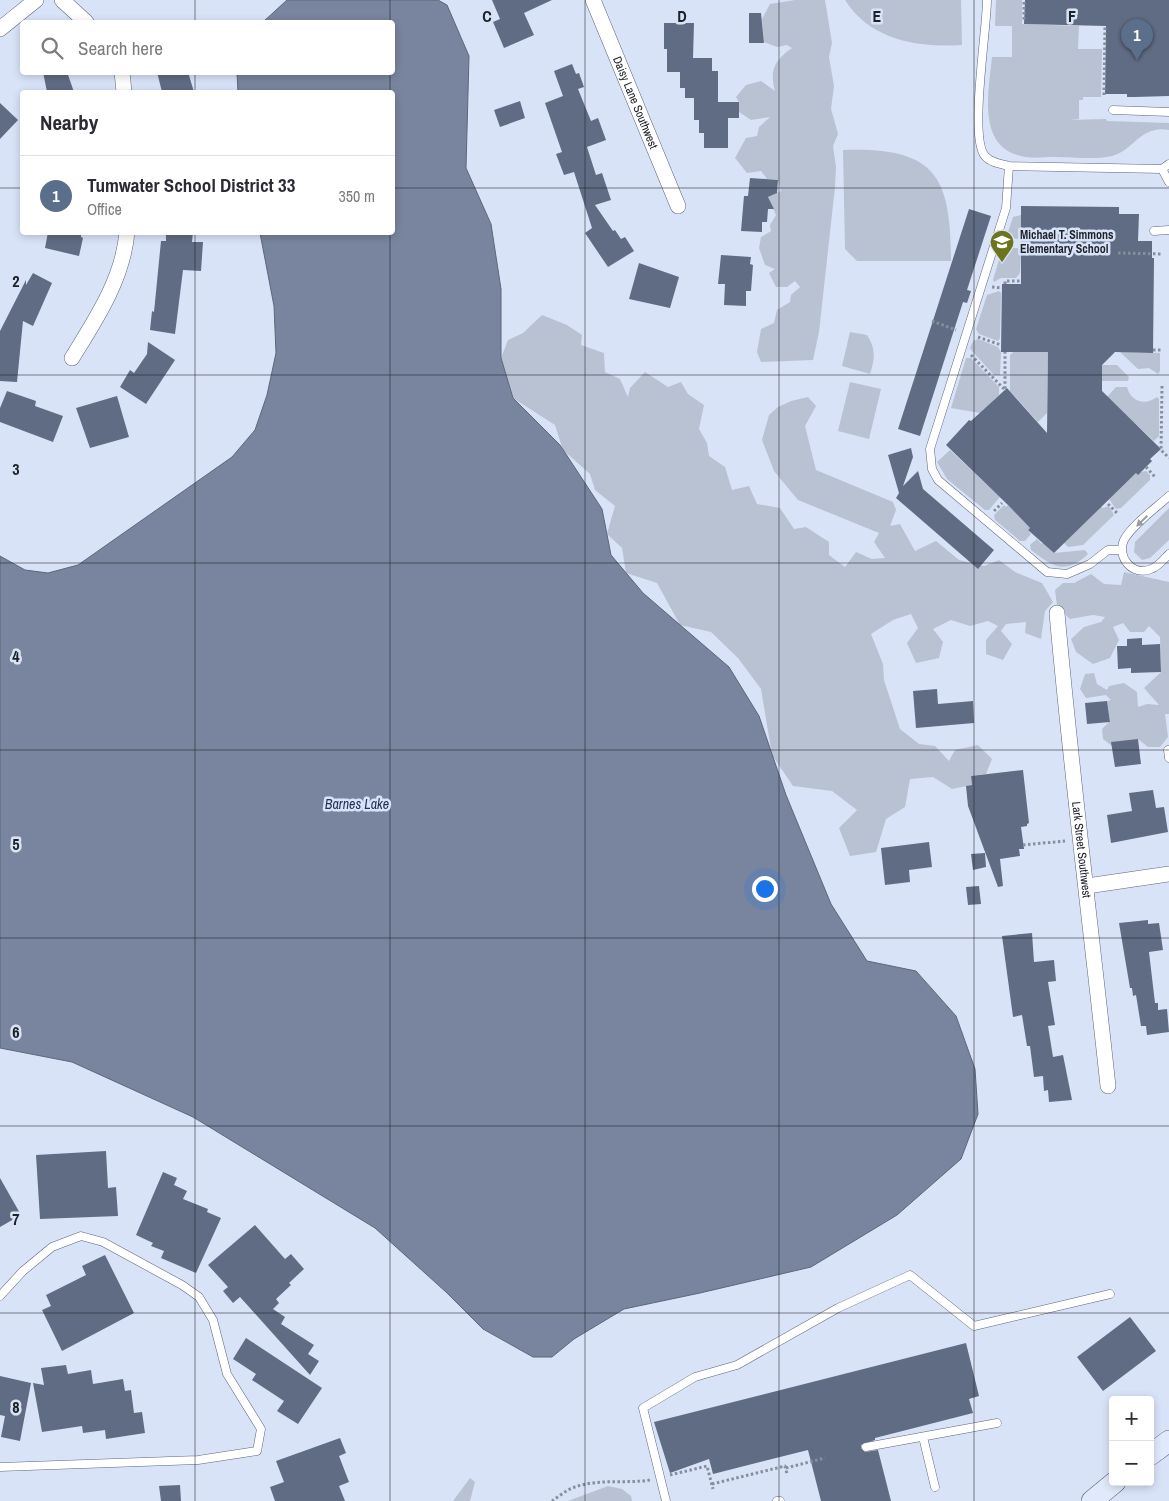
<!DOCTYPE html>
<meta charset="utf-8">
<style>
body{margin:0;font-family:"Archivo Narrow",sans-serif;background:#f2f2f3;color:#2b2b33}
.controls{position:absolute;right:15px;bottom:15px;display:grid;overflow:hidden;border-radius:5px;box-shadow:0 2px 8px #0003}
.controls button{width:45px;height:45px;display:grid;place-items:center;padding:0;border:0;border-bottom:1px solid #e1e1e2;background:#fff;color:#2b2b33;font:25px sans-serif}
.you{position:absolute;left:764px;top:888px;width:18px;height:18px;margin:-12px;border:4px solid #fff;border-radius:50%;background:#1a73e8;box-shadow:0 0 0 8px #1a73e833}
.badge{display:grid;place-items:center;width:32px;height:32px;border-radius:50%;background:#6c741c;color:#fff;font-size:16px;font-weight:700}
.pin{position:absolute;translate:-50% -41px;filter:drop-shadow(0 1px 2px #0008)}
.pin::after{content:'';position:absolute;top:26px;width:18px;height:15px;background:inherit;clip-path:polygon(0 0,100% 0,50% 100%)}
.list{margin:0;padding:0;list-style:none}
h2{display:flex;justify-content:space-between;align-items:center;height:65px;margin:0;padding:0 20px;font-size:21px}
h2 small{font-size:16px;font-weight:400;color:#7c7c81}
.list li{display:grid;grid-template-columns:32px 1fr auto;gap:15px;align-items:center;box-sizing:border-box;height:80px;padding:0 20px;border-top:1px solid #e1e1e2}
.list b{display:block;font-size:19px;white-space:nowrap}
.list p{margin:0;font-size:16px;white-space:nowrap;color:#7c7c81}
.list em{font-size:16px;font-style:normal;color:#7c7c81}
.icon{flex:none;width:28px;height:28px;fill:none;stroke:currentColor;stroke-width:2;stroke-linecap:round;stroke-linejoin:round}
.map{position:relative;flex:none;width:1169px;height:1501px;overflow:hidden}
.search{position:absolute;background:#fff;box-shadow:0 2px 8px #0003;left:20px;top:20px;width:375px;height:55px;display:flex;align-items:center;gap:12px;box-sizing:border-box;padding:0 18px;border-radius:5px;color:#7c7c81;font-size:19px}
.panel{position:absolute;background:#fff;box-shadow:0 2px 8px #0003;left:20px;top:90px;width:375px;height:145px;border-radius:5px}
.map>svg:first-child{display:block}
</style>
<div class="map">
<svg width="1169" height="1501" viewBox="0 0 1169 1501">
<rect width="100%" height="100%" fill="#d9e3f8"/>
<!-- green -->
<path fill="#b9c2d3" d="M795,0H825L832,43L829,57L834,86L831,109L838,134L833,146L836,167L835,187L819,332L813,360L761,362L757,352L761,329L774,323L777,310L790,302L791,295L800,287L795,281L787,287H776L769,273L775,269L765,265L759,248L761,237L771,231L770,225L776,215L768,197L781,191L778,180L767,179L761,171L747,173L735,158L746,138L757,136L759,127L770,117L751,120L739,112V102L736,97L746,85L761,81L775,91C769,70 775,60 792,48L787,45L777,47L764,42L762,19L770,4Z
M845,0H961L962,45C918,48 870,40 845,0Z
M996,0H1022V24L1079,26L1078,49H1102L1101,97H1083V100H1079V119L1069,120L1106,119L1107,121L1169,123V130C1140,125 1135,150 1112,156C1095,160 1073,157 1055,157C1044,157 1031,159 1021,156C976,146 989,89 992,57H1012V26H995Z
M843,150C935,147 951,175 951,261H857L845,249Z
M1021,215V236L1018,239L1006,238L1013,217Z
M1008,248H1018L1021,251L1020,273L1016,278H1001L994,282L993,280L1002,250Z
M999,291L1001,293L1000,338L998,341L979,334L976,329L987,295Z
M542,315L567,325L582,335L581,345L604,353L605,372L620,379L628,397L630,388L645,372L668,387L681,382L688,394L704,405L699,429L707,443L709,456L725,467L732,490L749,486L757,504L780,508L794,529L806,527L829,542V555L845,567L856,552L872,559L885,558L874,542L879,533L798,500L774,471L762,440L769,415L778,407L791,401L808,397L816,406L805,426L816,470L893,502L896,510L890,526L900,524L915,551L936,541L959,560L984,566L999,560L1015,572L1042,583L1053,602L1045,611L1041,639L1025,633L1026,622L1006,624L1001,631L1012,644L1003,660L986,654V640L998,626L988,621L970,626L951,620L933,629L943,642L939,658L916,663L907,643L918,628L911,614L893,620L871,634L883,664L884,680L900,729L919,744L935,746L949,761L955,750L978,745L992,759L986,774L971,776L972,785L952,789L933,777L910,779L905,807L886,819L876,852L850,856L839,828L857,810L832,791L793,786L772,755L761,689L738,658L711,632L680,625L657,583L626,573L622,548L607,534L615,506L595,490L590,474L563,450L555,425L513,398L501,358L508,340L523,333Z
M850,332L867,335C876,349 875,359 870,374L842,366Z
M978,339L998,347L1001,352L1000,375H994L972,351L970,348L973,341Z
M1013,352H1048L1047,413L1038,422L1010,391V355Z
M1120,352L1160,353V371L1158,374L1149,368L1138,369Z
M966,358H971L999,387V395L980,413L951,408Z
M1102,365H1117L1129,377L1128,381H1102Z
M850,382L881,389L869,439L838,431Z
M1116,387H1127C1131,402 1145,406 1157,397L1159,399V436L1154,441L1107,397Z
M950,450L1000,497L989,510H985L947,479L937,462Z
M1146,471L1150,475V480L1121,508L1116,509L1109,499L1136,473Z
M1004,505L1006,507L1008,505L1030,528L1028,530L1031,534L1025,541H1020L995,520L994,515Z
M1101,506L1103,508L1109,506L1114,515L1083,545L1068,547L1064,543Z
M1169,508V540L1150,558L1142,560L1134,552L1135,542Z
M1037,539L1042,544L1043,542L1054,553L1085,550L1088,554C1065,576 1052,566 1031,550L1030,545Z
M1124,572L1169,582V714H1165L1168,737L1160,747H1148L1138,739L1112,746L1103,739L1102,729L1110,721L1107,701L1111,700L1106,695L1086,698L1080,689L1085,674L1094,673L1097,684L1107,690L1109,686L1124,683L1137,692L1138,707L1147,704L1159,705L1144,688L1161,672L1160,637L1149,626L1144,632H1130L1123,623L1113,627L1119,640L1110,658L1093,664L1076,652L1071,639L1084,627L1101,622L1105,617L1093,615L1070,619L1057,606L1055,590L1063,583H1074L1091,574L1104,584L1121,585Z
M470,1478L475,1482L470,1501H453Z
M608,1486L622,1489L631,1496L632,1501H568Z"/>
<!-- water -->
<path fill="#79859e" stroke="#5d677b" d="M287,0H438L447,5L469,56L466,168L491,224L501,289V358L513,398L560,445L602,509L611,555L643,593L729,667L759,716L786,795L831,904L867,961L916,971L956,1016L975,1069L978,1114L961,1159L897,1215L811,1267L700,1293L624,1309L574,1339L552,1357H533L483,1329L446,1292L375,1228L193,1117L72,1062L0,1048V556L25,570L48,573L78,565L232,457L255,430L267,395L276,353L274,306L260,233L392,232V92H238L237,73L392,72V22H263Z"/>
<!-- building -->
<path fill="#606c84" d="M492,0H552L524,13L534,35L504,48L493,22L500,19Z
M1025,0H1169V96L1135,97H1127V94H1105L1106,26L1024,24Z
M749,13H761L764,43H749Z
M664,23H694L693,58H712V71H718V102H739V118H728V148H704V133H699V120H694V98H685V88H680V72H667V49H664Z
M572,64L576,74L579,73L584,87L578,89L591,121L598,118L606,140L587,147L596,175L602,173L611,200L595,205L613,231L615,230L621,239L625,237L634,251L608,267L585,233L592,228L574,172L564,175L556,154L562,152L545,103L563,96L554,71Z
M43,72H67L74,92H47Z
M157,72H188L194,92H162Z
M520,101L525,118L500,127L494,110Z
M0,103L18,120L0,139Z
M750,178L778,180L777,193L768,197L774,209H768L767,222H762V232L741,231L744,196H748Z
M1021,206L1119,207V214H1139L1138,241H1152V258H1154L1153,353L1115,352L1102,365V391L1161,449L1150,459L1152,461L1138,475L1136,473L1054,553L1028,530L1030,528L1008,505L946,445L969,420L971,421L1007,388L1047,433L1048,352H1001L1002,284H1021Z
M969,209L991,216L967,290L971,291L967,303L963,302L920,436L898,429Z
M48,232H81V237L83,238L79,256L45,248Z
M166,232H193L192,242H203L201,271L183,270L175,334L150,330L152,311L154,312L161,241H166Z
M721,255L751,257L750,264L753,265L751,291H746V306L724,305L725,284H718Z
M639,263L679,277L670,308L629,299Z
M33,273L52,283L33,326L23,321L17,382L0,381V331L26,280V285Z
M148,342L175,360L146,404L120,387L130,370L134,373L147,354Z
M7,391L36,401L35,406L63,416L53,442L0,422V408Z
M117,396L129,437L90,448L76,408Z
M911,448L913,457L903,486L918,471L923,489L994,550L978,569L896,498L899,493L888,455Z
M1142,638V645L1160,644L1161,672L1131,673V668L1118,669L1117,646H1127V639Z
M937,689L938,704L973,701L974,723L916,728L913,691Z
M1107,701L1110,722L1087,724L1085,703Z
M1138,739L1141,764L1115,767L1111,742Z
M1023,770L1029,823L1027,824V826L1021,827L1024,849H1019L1020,856L1000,859L1003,886L998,887L968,806L966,786L972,785L971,776Z
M1153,790L1156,808L1164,807L1168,832L1111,843L1107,815L1132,811L1129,793Z
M929,842L932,867L909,870L910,882L885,885L881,848Z
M985,853L986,867L973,870L971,854Z
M979,886L981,904L968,905L966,887Z
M1148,920V924L1159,923L1163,950L1149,952L1155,1003H1158V1010L1167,1009L1169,1032L1147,1035L1146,1026H1141L1136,995L1133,996L1132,988H1130L1119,923Z
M1032,933L1034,962L1054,960L1056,981L1048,982L1055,1025L1048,1026L1053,1057L1063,1055L1072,1100L1049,1102L1048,1090L1044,1091L1043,1076L1034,1077L1030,1046H1027L1022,1015L1013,1017L1002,936Z
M106,1151L108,1188L116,1187L118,1216L40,1219L36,1155Z
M163,1172L177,1178L174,1185L187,1191L183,1199L208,1209L207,1212L221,1218L196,1273L161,1258L164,1251L151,1246L153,1243L136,1235Z
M0,1178L21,1215L0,1227Z
M255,1225L285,1259L291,1254L304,1269L289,1283L291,1285L276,1299L279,1303L273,1309L285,1317L281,1324L314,1345L308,1354L319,1361L310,1375L240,1297L233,1303L223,1291L228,1287L208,1265Z
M105,1255L134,1313L62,1351L42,1310L51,1306L46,1295L86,1275L82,1266Z
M1130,1317L1156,1351L1103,1391L1077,1357Z
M246,1338L322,1388L298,1424L277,1411L284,1401L252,1380L256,1374L233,1359Z
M966,1343L979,1396L969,1399L973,1413L875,1438V1440L861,1445V1448L865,1452L878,1450L891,1501H821L808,1450L713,1474L709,1459L670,1473L654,1422Z
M66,1365L68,1374L91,1370L93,1384L123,1379L125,1391L131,1390L134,1413L142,1412L145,1433L106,1439L105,1430L83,1433L82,1426L42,1432L33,1383L44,1385L41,1368Z
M0,1376L31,1383L20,1441L1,1437L5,1416L0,1415Z
M340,1438L346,1453L339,1456L349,1482L339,1486L345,1501H275L270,1487L284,1482L276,1461Z
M180,1485L181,1501H161L159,1486Z"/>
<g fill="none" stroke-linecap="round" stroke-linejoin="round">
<defs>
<path id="lane" d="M987,0C987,29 969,138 985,156C991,163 1001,164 1009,166L1162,169
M1113,110L1169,112
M1169,164L1162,169L1169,182
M1009,166L1006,208L930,449L932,469L938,480L1047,572L1067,574L1090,564L1108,550H1122
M1154,231L1169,230
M1169,496C1157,507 1131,526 1124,540C1116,557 1133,577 1151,569C1158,567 1164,559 1169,554
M1168,750L1169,758
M0,1296L23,1271L52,1247L81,1236L103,1242L182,1285L199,1297L213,1320L227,1374L261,1429L257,1451L198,1460L0,1467
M923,1437L935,1487
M866,1447L997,1423
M666,1501L643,1408L695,1377L737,1365L838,1308L910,1275L974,1326L1110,1294
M777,1501H780"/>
<g id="street">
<path d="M62,0L86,22"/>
<path id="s1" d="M593,0L678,206"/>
<path d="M0,29L36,0"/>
<path d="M122,72L124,92"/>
<path d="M72,358C96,319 123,279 127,232"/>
<path id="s2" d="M1057,613C1071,771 1091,928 1108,1086"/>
<path d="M1087,886L1169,874"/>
</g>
<path id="secondary" d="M1150,1455L1169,1441
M1092,1501L1115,1482"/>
</defs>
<!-- lane casing -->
<use href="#lane" stroke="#5c6577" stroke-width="9"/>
<!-- street casing -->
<use href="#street" stroke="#5c6577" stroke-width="16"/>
<!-- secondary casing -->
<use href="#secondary" stroke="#5c6577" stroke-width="22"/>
<!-- path -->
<path stroke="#878e9d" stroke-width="3" stroke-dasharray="2.5 2.5" stroke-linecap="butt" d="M1024,2V22
M1104,95L1105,26
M1118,253L1163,254
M1005,284V281H1021
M992,287L1001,288
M932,321L956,330
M978,337L1001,345
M1153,350H1162
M971,355L1005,390V352
M1162,386L1161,450L1169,458
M1146,467L1156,478
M1108,504L1118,514
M994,511L1002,503
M1023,845L1065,841
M786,1468L825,1458
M670,1475L707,1466L713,1489
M712,1484L785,1466L787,1474
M552,1501C558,1497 565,1491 572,1488C598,1478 625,1484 650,1480"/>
<!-- lane -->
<use href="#lane" stroke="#fff" stroke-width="8"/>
<!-- street -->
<use href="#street" stroke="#fff" stroke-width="15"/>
<!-- secondary -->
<use href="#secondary" stroke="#e1eafc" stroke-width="21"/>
</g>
<!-- one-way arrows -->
<defs><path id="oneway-solid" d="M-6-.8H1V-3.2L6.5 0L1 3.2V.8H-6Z" transform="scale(1.25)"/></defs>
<use fill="#999b9e" href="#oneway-solid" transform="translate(1142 521) rotate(136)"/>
<!-- grid -->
<path fill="none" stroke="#1d2128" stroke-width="1" stroke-opacity="0.55" d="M195,0V22M390,0V22M585,0V1501M779,0V1501M974,0V1501M195,72V92M390,72V92M0,188H22M392,188H1169M195,232V1501M390,232V1501M0,375H1169M0,563H1169M0,750H1169M0,938H1169M0,1126H1169M0,1313H1169"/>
<!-- icons -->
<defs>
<symbol id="school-pin" viewBox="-11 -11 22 30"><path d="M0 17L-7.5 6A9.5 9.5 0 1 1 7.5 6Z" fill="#6c741c" stroke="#d9e3f8"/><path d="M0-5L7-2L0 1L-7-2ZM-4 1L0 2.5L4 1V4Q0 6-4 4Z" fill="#fff"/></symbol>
</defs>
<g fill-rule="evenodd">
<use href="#school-pin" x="988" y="228" width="28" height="38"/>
</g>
<g text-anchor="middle" stroke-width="5" stroke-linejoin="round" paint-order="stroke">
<!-- street labels -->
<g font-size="12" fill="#1d2128" stroke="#d9e3f8">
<text dy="4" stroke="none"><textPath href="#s1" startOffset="111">Daisy Lane Southwest</textPath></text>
<text dy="4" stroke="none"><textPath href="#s2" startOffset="238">Lark Street Southwest</textPath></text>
</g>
<!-- poi labels -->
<g font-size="12" font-weight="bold" fill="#1d2128" stroke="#d9e3f8" text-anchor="start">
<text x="1020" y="239">Michael T. Simmons<tspan x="1020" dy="14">Elementary School</tspan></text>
</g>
<!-- water labels -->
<g font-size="14" font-style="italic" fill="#213157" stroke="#d9e3f8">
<text x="357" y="809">Barnes Lake</text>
</g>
</g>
<g font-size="16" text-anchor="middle" font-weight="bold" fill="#1d2128" stroke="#d9e3f8" stroke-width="5" stroke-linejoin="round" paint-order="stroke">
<text x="487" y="22">C</text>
<text x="682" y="22">D</text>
<text x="877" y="22">E</text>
<text x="1072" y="22">F</text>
<text x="16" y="287">2</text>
<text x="16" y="475">3</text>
<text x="16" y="662">4</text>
<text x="16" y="850">5</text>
<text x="16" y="1038">6</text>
<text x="16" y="1225">7</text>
<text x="16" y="1413">8</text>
</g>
</svg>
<div class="controls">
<button>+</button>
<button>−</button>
</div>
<div class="you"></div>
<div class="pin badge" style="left:1137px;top:60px;background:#5c6f8a">1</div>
<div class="search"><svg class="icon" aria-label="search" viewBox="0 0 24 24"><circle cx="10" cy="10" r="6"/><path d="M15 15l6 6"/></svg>Search here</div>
<section class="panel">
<h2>Nearby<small></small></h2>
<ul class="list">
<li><span class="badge" style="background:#5c6f8a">1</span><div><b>Tumwater School District 33</b><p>Office</p></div><em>350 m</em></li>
</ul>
</section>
</div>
